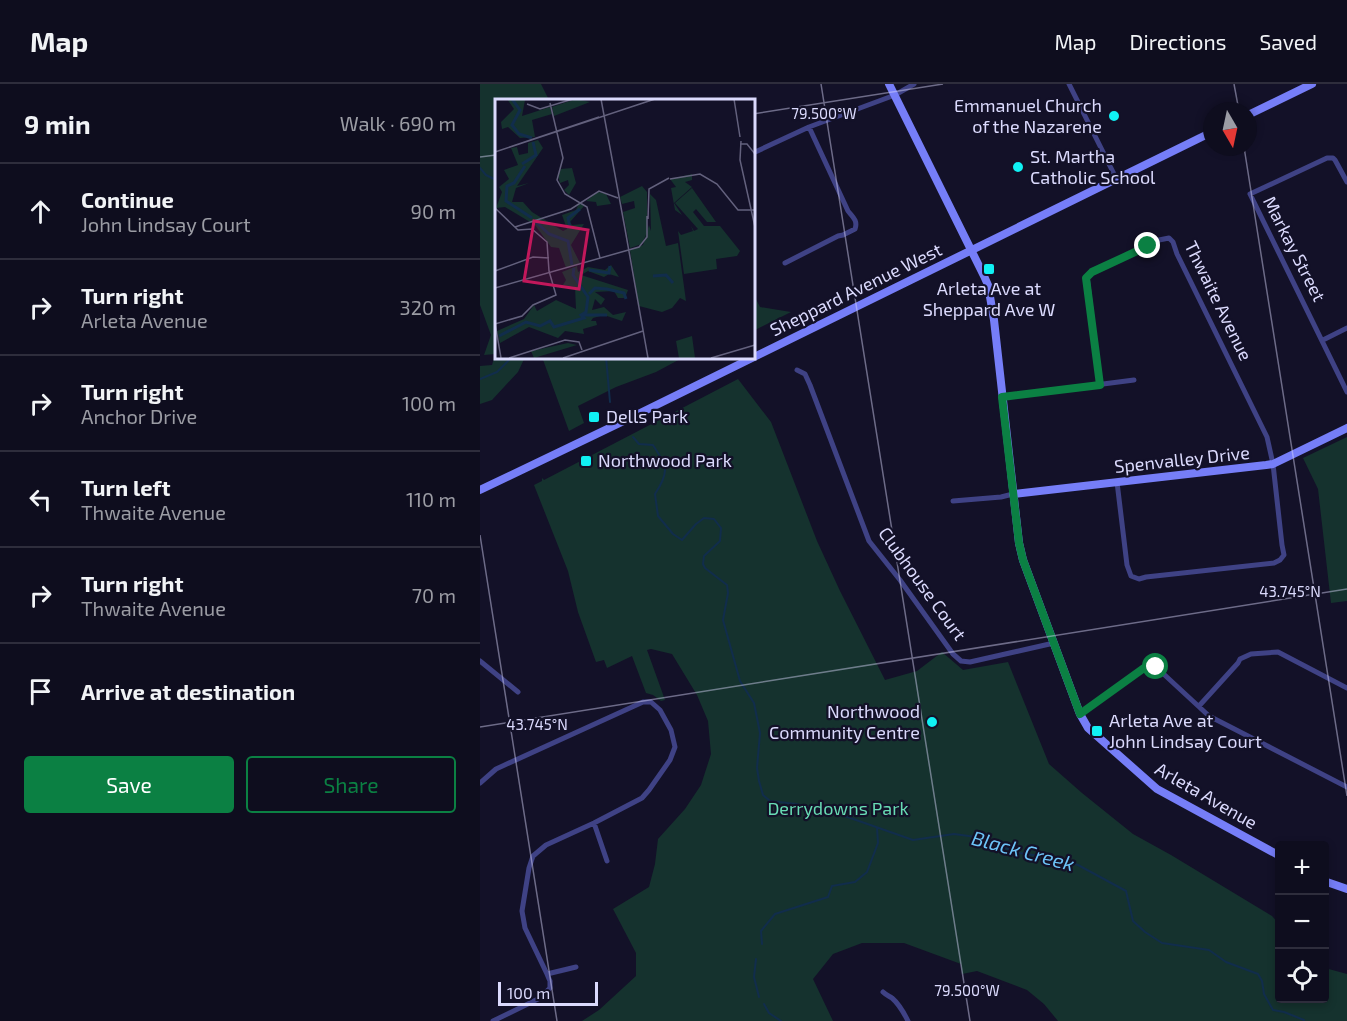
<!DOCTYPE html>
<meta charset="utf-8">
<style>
body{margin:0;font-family:"Exo 2",sans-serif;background:#171627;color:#f1f3f6}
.controls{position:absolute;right:18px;bottom:18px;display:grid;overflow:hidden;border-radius:6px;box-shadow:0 3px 9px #0003}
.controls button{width:54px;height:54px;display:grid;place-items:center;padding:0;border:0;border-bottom:2px solid #2e2d3c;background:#0e0d1e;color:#f1f3f6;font:30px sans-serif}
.compass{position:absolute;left:723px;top:18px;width:54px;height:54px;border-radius:50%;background:#0e0d1e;box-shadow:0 3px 9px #0003;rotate:171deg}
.scale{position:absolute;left:18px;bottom:15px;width:100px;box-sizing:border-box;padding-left:6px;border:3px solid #dbdafd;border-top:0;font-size:16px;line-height:21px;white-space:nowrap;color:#dbdafd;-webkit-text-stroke:4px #131128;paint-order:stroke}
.stop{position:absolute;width:18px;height:18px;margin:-14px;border:4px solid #0b8043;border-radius:50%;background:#fff}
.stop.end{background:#0b8043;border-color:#fff;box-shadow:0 2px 6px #0008}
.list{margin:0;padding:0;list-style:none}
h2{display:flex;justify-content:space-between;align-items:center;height:78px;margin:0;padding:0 24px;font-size:26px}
h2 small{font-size:20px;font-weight:400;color:#9b9ca4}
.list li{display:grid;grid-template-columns:39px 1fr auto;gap:18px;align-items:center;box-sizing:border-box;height:96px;padding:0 24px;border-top:2px solid #2e2d3c}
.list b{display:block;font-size:22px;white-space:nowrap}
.list p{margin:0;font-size:20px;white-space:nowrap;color:#9b9ca4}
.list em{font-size:20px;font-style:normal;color:#9b9ca4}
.actions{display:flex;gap:12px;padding:18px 24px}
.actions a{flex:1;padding:14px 0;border:2px solid #0b8043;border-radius:6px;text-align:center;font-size:21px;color:#0b8043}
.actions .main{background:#0b8043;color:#fff}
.icon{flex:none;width:33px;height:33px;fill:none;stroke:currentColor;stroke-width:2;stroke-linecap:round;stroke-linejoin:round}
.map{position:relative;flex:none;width:867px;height:937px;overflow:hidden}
header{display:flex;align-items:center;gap:36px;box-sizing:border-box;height:84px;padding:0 30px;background:#0e0d1e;border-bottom:2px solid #2e2d3c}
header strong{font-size:28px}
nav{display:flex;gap:33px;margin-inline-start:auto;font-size:21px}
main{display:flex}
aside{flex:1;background:#0e0d1e}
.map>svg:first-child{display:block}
</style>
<header>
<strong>Map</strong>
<nav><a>Map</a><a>Directions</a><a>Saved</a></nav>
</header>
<main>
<aside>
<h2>9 min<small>Walk · 690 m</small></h2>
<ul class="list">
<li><svg class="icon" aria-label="ahead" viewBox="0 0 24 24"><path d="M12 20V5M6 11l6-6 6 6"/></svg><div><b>Continue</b><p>John Lindsay Court</p></div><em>90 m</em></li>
<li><svg class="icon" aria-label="right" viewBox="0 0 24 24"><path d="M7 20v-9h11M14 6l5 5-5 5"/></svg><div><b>Turn right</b><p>Arleta Avenue</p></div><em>320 m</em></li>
<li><svg class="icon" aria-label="right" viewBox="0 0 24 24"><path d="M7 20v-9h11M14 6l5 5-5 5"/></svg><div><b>Turn right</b><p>Anchor Drive</p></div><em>100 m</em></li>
<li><svg class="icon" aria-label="left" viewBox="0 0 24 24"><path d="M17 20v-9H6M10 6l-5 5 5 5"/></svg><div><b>Turn left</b><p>Thwaite Avenue</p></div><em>110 m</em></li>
<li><svg class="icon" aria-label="right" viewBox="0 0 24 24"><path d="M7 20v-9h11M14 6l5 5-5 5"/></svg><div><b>Turn right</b><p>Thwaite Avenue</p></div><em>70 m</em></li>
<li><svg class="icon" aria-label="arrive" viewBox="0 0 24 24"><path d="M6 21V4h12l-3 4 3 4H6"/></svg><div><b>Arrive at destination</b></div></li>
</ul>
<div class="actions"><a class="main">Save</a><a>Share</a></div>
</aside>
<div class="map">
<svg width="867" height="937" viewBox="0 0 867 937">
<rect width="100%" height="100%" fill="#131128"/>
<!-- green -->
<path fill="#15322e" d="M0,0H61L69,16H16V273H45L38,288L12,316L0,320V282L12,281L15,271V270L4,271L11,251L0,221Z
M273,209L280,223L311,228L273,247Z
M62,273H204L176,288L136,303L98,322L104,339L89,347Z
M258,295L291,338L337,457L360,507L405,596L437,587L462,568L483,586L528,578L569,680L602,709L653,750L691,771L792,832L799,840L800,914H844L845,884L867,890V937H578L564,920L547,906L497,887L482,890L481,880L424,859H382L353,870L333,895L353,937H102L119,926L156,892V869L133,825L169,803L175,780L178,755L205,725L221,701L231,670L228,637L217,611L192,570L171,565L167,566L185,616L181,617L173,611L166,609L152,572L127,584L124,576L116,578L98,528L88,487L54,401L62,397V394L64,396Z
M867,353V517L851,519L838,405L823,374Z"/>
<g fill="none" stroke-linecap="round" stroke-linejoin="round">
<!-- stream -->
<path stroke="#112d4c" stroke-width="2" d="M0,84L6,91L16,96
M126,273L130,318
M0,295L17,288L29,276L30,273
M153,353L159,360L173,361C187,383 190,387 175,410L178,432L193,450L202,456L216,440L224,434L234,435L241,444L240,457L224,472L223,480L225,484L247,501L248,509L243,536L260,597L274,619L280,649L277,684L279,697L283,711L290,717L316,720L359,730L433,756L474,750L496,753L539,769L567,773L598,781L646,807L653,837L665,848L682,859L729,866L746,878L778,890L782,897L784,910L793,926L804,928L824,936
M282,860L281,847L295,830L348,813L352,802L375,798L387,788L398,759L397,744
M276,875L274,893L279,913
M284,920L289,929L301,937"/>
<!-- street -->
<path stroke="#3f4285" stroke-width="5" d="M589,0L636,94
M273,69L329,43L415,11L434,0
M867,98L855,76L853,74H847L770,110L867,308
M305,179L358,152L363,151L375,145C378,137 373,133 368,127L329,43
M843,256L867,244
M317,286L325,290L330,301L389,457L420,496L473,570L481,577L490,578L574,559
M620,301L607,192L612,188L679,156L689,154L693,158L697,170L787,353L793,380L802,461L804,471L800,476L794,479L666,493L659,495L651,492L647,481L637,398
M522,313L654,296
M473,417L521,413L533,410
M0,577L38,608
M719,622L758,579L760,575L771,570L798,568L867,604
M600,630L664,584L668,582L676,583L729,632L867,703
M0,699L16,685L163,618H171L180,626L191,646L195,663L190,676L169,706L162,714L114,739L66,761L53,772L49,784L42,827L45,844L67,890L70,897V904L60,914L13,937
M114,739L127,777
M67,890L96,883
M403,908C406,911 409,912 412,914C419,920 424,929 428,937"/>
<!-- secondary -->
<path stroke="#767ef8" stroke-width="8" d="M409,0L504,192L508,201L514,236L539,459L543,476L600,630L608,644L677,705L800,772
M768,31L832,0
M0,406L148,335L732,48
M533,410L786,381L793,380L867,344
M844,797L867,805"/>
</g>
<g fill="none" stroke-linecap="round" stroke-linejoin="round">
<!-- route -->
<path stroke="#0b8043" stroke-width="8" d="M668,162L612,188L606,194L620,301L522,313L539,459L543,476L600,630L664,584L668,582L676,583"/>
</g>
<!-- ticks -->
<path fill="none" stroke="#dbdafd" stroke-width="1.5" stroke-opacity="0.45" d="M341,0L490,937M754,0L759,27M273,30L463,0M764,63L867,712M0,73L16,71M0,451L77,937M0,643L867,505"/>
<!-- markers -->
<g fill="#10f1f4" stroke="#131128" stroke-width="2">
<circle cx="634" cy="32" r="6"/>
<circle cx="538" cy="83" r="6"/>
<rect x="503" y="179" width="12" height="12" rx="3"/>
<rect x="108" y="327" width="12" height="12" rx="3"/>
<rect x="100" y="371" width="12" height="12" rx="3"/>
<circle cx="452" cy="638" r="6"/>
<rect x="611" y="641" width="12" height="12" rx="3"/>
</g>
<g text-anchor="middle" stroke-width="4.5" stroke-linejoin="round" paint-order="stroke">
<!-- poi labels -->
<g font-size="18" fill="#dbdafd" stroke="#131128" text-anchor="start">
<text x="622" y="28" text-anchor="end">Emmanuel Church<tspan x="622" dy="21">of the Nazarene</tspan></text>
<text x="550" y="79">St. Martha<tspan x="550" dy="21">Catholic School</tspan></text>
<text x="509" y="211" text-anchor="middle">Arleta Ave at<tspan x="509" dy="21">Sheppard Ave W</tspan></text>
<text x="126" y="339">Dells Park</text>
<text x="118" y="383">Northwood Park</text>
<text x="440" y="634" text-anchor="end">Northwood<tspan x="440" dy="21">Community Centre</tspan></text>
<text x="629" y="643">Arleta Ave at<tspan x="629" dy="21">John Lindsay Court</tspan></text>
</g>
<!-- street labels -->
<g font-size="18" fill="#dbdafd" stroke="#131128">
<text transform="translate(814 165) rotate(63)" y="6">Markay Street</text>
<text transform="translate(376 206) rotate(-26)" y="6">Sheppard Avenue West</text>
<text transform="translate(738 217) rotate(64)" y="6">Thwaite Avenue</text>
<text transform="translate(702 376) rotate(-6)" y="6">Spenvalley Drive</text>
<text transform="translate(442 500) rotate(54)" y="6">Clubhouse Court</text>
<text transform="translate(726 712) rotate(30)" y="6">Arleta Avenue</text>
</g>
<!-- park labels -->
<g font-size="18" fill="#68dbb4" stroke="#131128">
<text x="358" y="731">Derrydowns Park</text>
</g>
<!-- water labels -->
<g font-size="20" font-style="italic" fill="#6dc4f8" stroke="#131128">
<text transform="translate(543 767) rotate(15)" y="7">Black Creek</text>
</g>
</g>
<!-- overview -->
<g transform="translate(15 15)">
<rect width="260" height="260" fill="#131128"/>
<path d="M12,0L30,1L27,17L55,8L57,15L37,21L40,38L25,39L13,28L7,30L6,23L19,10ZM81,0L95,3L59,17L57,8ZM43,41L48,49L22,87L34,84L21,89L17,103H28L37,113L68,132L72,130L67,116L81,111L84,104L90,106L75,123L77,126L89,125L76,146L85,164L71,169L64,149L56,148L40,126L10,108L1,109L7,93L4,88L14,80L9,71L23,66L16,49L22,48L24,56L33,54V44ZM77,69L81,84L74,96L69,91L74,86L73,81L65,84L63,76L66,70ZM197,75V81L190,83L197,88L179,104L187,116L180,111L176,89L181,88L175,80ZM147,87L152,93V133L147,145L135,149L128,113L140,109L139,102L127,105L125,98ZM197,89L221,123H212L201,110L198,113L209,127H225L245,152L242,157L221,160L222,170L189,175L183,132L186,136L198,132L196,127L199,132L203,130L180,104ZM103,93L111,95L116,105L102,107L101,103L91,102ZM155,95L161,101L171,147L183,144L191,202L185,199L177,209L167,213L144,207L135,151L148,146L154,126L156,132ZM116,166L124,178L114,175L109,178L93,172L86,176L133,191L130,199H123L119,192L100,193L110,200L106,206L100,200L97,211L109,208L118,216L131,213L127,222L109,216L98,219L96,222H101L102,226L88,230L89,235L70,232L63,239L34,228L5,244L2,232L29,220L39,206L42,212L61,201L81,210L80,188L68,186L71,181L67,173L82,167L83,173L93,168L110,171ZM197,237L200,259H184L181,242ZM73,244L82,246L39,259L36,252Z" fill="#15322e"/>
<path fill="none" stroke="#112d4c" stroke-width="3" d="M17,0L25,11L17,26L24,35L37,39M27,65L41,56L38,43M30,67L19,84L12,87L11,102L37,119M41,123L54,135L73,142L77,166M75,129L73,119L85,110M94,171L114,174L115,167M158,177L171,176L178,184M94,195L100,189L112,190L129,194L131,200M88,216H112M4,237L31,223L45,227L55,222L59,228L89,219L86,216L91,213L93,198L78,176L79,169"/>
<path fill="none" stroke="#63617d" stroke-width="1.5" d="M106,0L130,130M239,0L245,38M55,4L68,59L62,81L70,95L92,108L105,159M32,5L45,10L78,0M246,42L245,61L260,128M245,45H252L260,55M0,53L160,0M0,53L104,18M175,80L205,75L222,85L243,111H260M0,109L23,131L37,130L52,143L54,172L61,196L38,206L27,217L0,225M153,120L154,90L174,79M20,128L76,110L104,92L123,99M130,130L153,259M0,172L38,158L54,159M0,189L144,148L152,138V117M0,224L6,259M14,259L70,241L84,243L87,251M68,259L148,232M216,259L260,246"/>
<path fill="#c2185b" fill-opacity="0.15" stroke="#c2185b" stroke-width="3" d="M39,122L93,131L84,190L29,182Z"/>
<rect width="260" height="260" fill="none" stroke="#dbdafd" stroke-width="3"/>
</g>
<g font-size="15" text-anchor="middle" fill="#dbdafd" stroke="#131128" stroke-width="4.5" stroke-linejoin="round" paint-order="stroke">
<text x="344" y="35">79.500°W</text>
<text x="810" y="513">43.745°N</text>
<text x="57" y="646">43.745°N</text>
<text x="487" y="912">79.500°W</text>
</g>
</svg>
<div class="controls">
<button>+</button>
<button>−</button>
<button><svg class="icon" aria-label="locate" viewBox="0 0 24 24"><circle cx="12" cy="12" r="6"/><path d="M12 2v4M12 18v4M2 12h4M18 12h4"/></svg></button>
</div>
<svg class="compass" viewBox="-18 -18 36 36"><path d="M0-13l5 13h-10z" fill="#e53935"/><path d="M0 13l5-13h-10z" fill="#9b9ca4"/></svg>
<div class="scale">100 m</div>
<div class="stop" style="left:676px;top:583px"></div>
<div class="stop end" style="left:668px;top:162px"></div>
</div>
</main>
